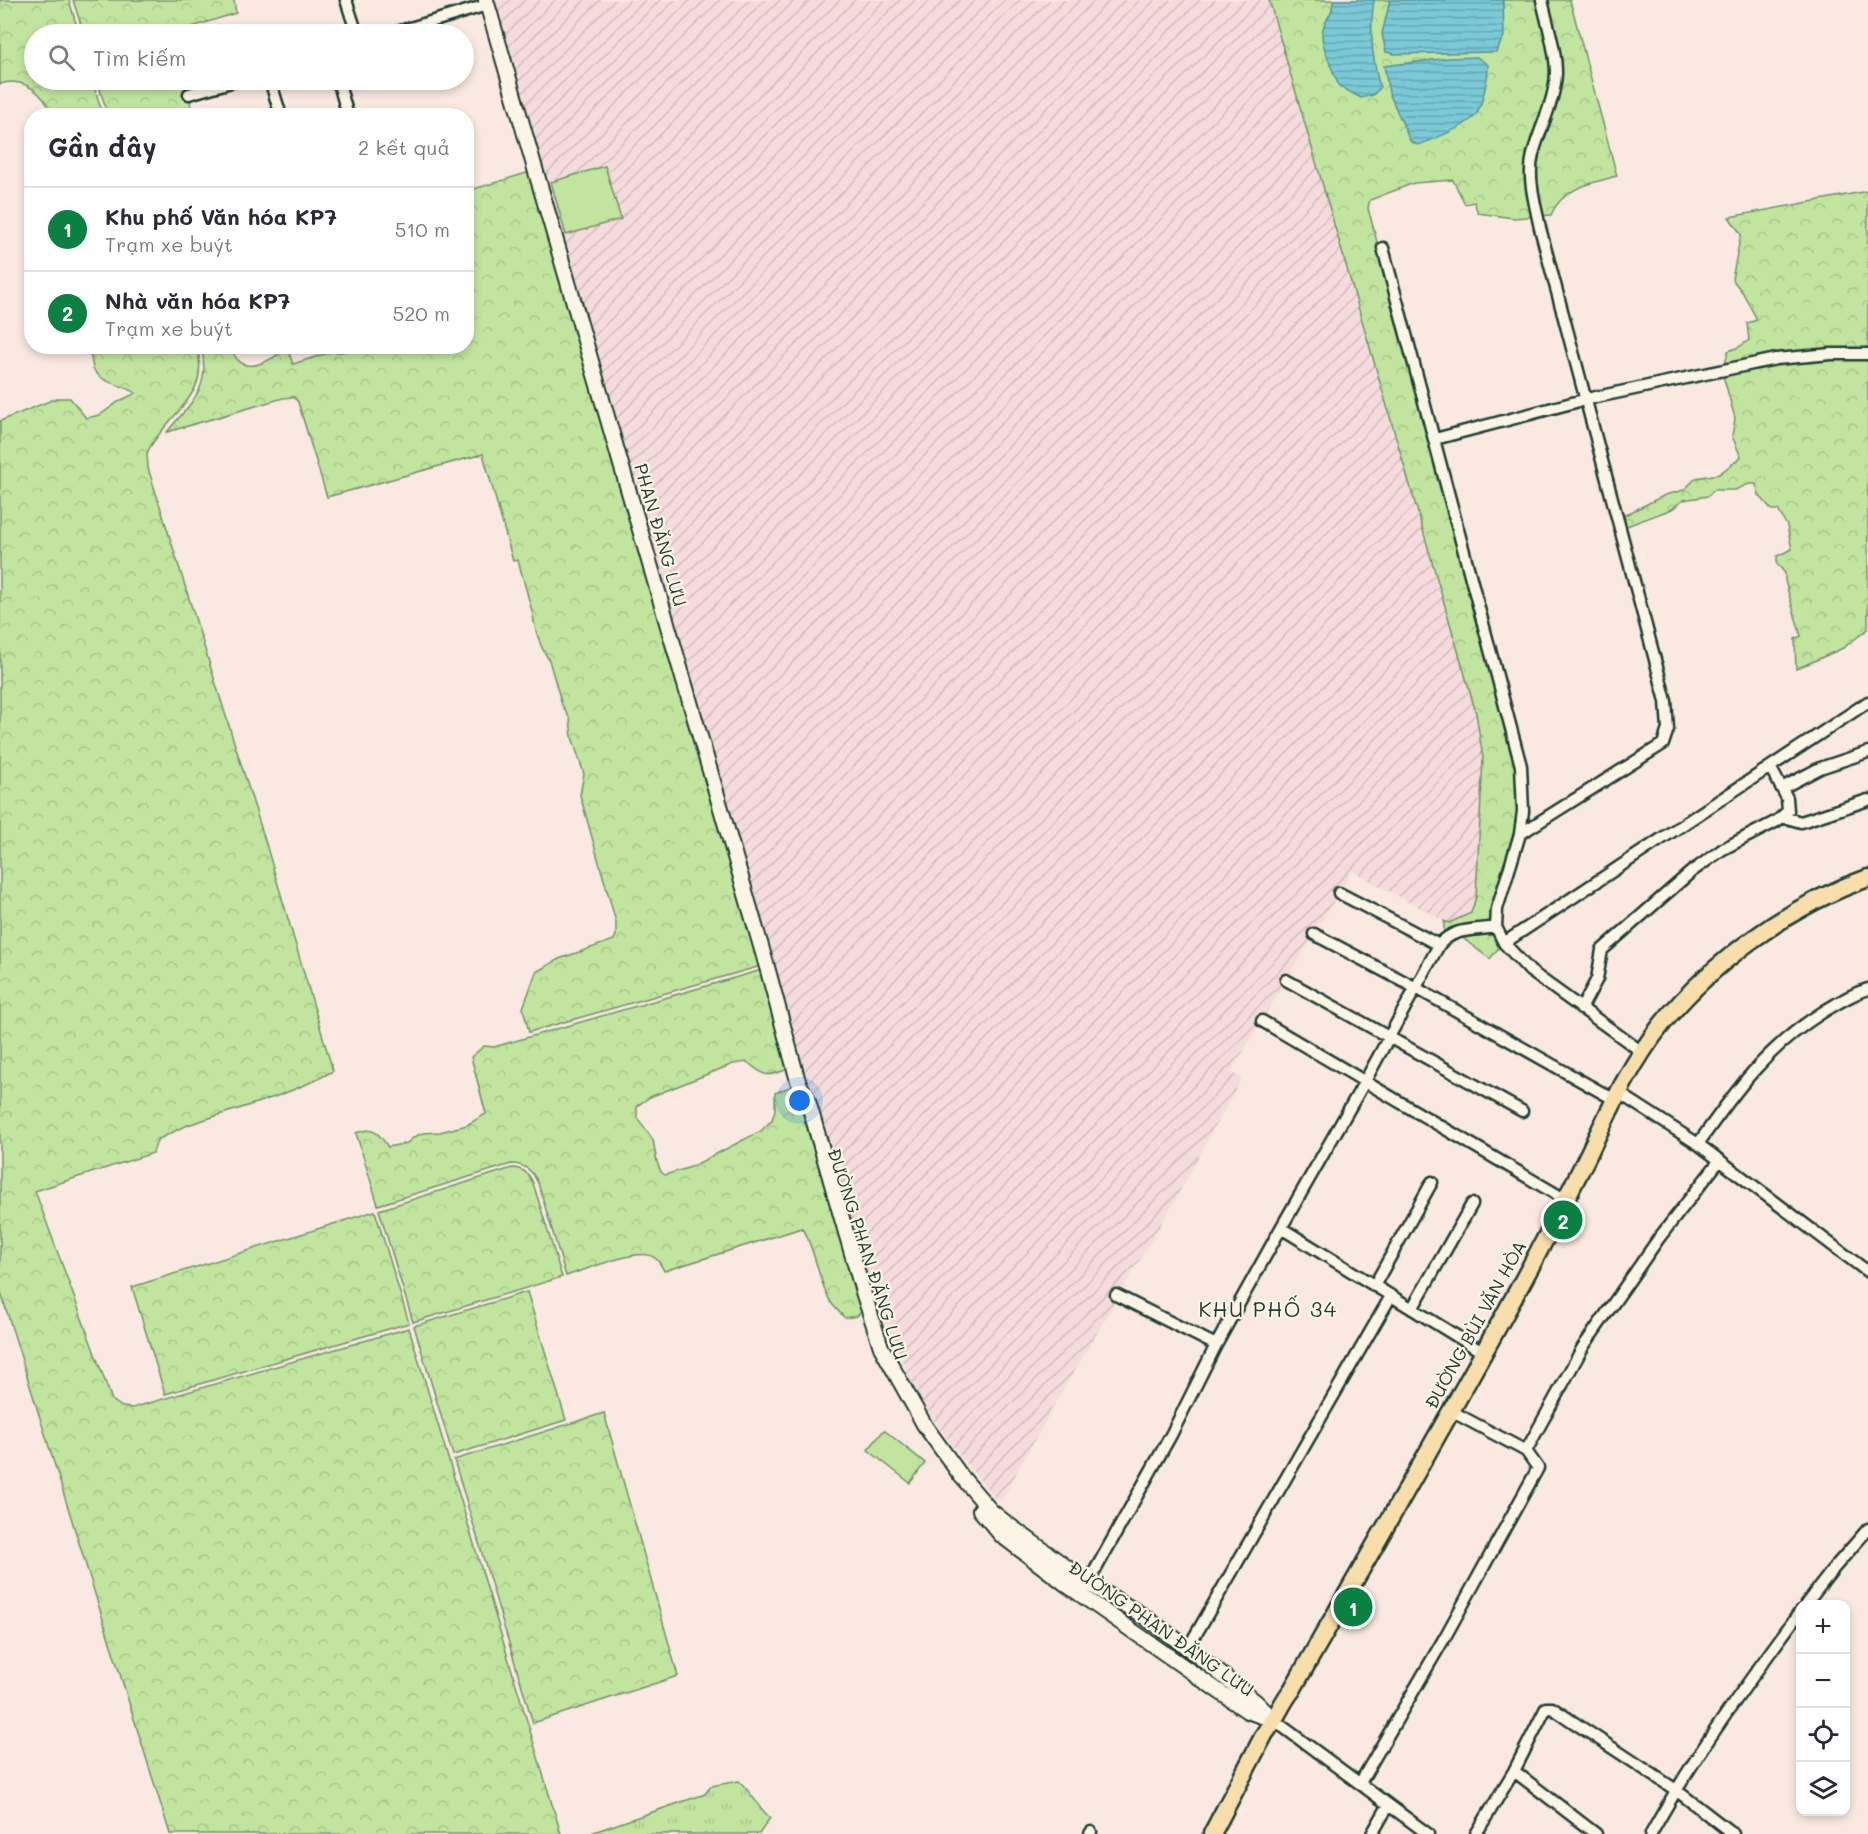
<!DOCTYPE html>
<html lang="vi">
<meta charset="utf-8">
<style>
body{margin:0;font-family:Mali,sans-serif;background:#f2f2f3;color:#2b2b33}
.controls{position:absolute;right:18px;bottom:18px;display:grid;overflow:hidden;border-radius:12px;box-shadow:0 3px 9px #0003}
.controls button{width:54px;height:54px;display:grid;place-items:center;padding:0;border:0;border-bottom:2px solid #e1e1e2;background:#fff;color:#2b2b33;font:30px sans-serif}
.you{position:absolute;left:800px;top:1101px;width:21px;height:21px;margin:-15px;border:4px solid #fff;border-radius:50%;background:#1a73e8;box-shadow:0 0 0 9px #1a73e833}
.badge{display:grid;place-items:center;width:39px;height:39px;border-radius:50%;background:#0b8043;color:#fff;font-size:20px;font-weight:700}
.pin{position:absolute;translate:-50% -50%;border:3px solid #fff;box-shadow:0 2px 6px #0006}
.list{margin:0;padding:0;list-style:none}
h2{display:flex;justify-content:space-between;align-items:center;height:78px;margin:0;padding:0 24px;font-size:26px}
h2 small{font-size:20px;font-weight:400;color:#7c7c81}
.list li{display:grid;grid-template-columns:39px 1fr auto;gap:18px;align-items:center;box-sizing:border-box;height:84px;padding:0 24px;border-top:2px solid #e1e1e2}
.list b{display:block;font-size:22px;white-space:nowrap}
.list p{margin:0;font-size:20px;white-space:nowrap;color:#7c7c81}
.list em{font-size:20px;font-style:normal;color:#7c7c81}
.icon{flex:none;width:33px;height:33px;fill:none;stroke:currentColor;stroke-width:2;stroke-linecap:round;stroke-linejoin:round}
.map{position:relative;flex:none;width:1868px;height:1834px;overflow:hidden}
.search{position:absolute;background:#fff;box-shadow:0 3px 9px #0003;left:24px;top:24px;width:450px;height:66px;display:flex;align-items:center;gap:15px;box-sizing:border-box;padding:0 21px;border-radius:33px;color:#7c7c81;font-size:22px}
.panel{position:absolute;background:#fff;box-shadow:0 3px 9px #0003;left:24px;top:108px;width:450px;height:246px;border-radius:24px}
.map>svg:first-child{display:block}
</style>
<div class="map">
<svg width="1868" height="1834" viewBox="0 0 1868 1834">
<defs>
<pattern id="industrial-furrows" width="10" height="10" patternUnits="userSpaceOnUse" patternTransform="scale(1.5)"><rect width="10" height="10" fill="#f6dbdc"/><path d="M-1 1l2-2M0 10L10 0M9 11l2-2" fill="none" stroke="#d2bdbd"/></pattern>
<pattern id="grass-tufts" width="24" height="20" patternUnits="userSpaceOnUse" patternTransform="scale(1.5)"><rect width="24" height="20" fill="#c1e59e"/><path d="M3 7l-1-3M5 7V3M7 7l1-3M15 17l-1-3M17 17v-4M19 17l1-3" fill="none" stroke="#a5c589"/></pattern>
<pattern id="forest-crowns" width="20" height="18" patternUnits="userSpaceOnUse" patternTransform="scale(1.5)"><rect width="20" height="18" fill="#c1e59e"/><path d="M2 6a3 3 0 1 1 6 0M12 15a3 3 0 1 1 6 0" fill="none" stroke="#a5c589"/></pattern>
<pattern id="water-rules" width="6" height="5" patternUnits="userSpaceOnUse" patternTransform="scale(1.5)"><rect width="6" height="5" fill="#7bcad8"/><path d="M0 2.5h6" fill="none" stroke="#64a5b0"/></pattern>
</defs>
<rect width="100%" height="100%" fill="#f9e9e1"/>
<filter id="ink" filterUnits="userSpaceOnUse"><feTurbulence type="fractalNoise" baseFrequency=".0167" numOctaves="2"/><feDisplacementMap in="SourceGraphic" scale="12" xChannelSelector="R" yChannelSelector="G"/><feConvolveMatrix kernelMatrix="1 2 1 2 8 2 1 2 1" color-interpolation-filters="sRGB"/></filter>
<g filter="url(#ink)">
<!-- industrial -->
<path fill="url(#industrial-furrows)" d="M492,0H1271L1476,713L1483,758L1476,897L1471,913L1448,923L1352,871L1231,1072L1242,1078L1166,1216L1053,1407L1001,1501L994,1497L967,1465L933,1419L913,1386L887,1327L868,1294Z"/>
<!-- grass -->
<path fill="url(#grass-tufts)" stroke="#709169" stroke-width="1.5" d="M739,1781C751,1792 758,1807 770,1818L759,1834H588L705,1794L711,1786Z"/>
<!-- forest -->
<path fill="url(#forest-crowns)" stroke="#709169" stroke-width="1.5" d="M0,0H69L79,34H34V80H92L103,115H52C45,94 24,76 0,84Z
M73,0H234L236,13L176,32V34H84Z
M1269,0H1570L1617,176C1591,183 1562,188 1551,215L1514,218L1478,213L1474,202L1465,204L1453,180L1414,183L1370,200L1368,208L1517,768L1520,810L1517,834L1494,908L1501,945L1490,959L1465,940L1456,928L1444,933V921L1449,923L1471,913L1476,897L1483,758L1476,713Z
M97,80H189L191,115H108Z
M530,172L761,966L529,1032L523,1008L536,972L559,959L614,940L616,935V922L580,795L584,774L572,737L570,719L562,705L549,660L542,648L536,631L532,611L518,560L513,561L483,454L327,497L298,402L293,397L283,398L167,432C191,402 212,388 201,347H230C232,350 234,356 237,359C250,375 276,357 287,347L293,364L331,352H341L362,347L466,346L467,191Z
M1868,191V629L1843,648L1796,669L1795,639L1801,636L1785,581V573L1777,564V556L1792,549L1787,526L1778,510H1772L1759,495L1756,484H1749L1735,490H1714L1708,496L1683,500L1672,509L1624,527L1621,517L1665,495L1684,490L1696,478L1719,474L1741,457L1732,436L1735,418L1723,375L1728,351L1739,347L1749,340L1747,323L1757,320L1743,293L1732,279L1741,234L1729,217Z
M89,347H197C208,388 184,403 160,433C156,439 149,446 147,454C147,458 148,464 148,468L263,834L333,1071C288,1096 239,1108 191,1124C179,1128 168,1135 157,1140L153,1153L35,1191L112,1400L122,1407L132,1408L409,1328L561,1834H170L0,1290V421L57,398H70L86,418L100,415L118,402L136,393C125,385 102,384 94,370C91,364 91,353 89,347Z
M762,970L789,1069C763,1077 769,1078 747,1062L733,1064L650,1097L637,1106V1117L653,1140L657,1162L661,1172L665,1175L691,1167L761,1131L772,1120L775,1110V1093L794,1085L862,1311L857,1316L845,1318C841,1314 836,1309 832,1304C817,1281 817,1251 802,1228L664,1271C660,1263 657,1257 648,1255C633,1251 584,1270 566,1276L538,1183C532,1170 525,1164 511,1164L378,1205L356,1133C373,1126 379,1133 388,1147L407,1143L414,1137L423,1133L440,1132L467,1125L486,1114L471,1057L484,1046L494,1047Z
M512,1168C523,1168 529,1173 533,1183L562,1277L413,1322L379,1210Z
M375,1211L409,1323L165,1394L132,1287Z
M527,1292L566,1420L453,1455L414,1326Z
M604,1413L678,1676L533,1723L454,1460Z"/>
<!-- pitch -->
<path fill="#c1e59e" stroke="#709169" stroke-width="1.5" d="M605,166L621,219L566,235L551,182Z
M884,1430L925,1463L910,1483L868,1450Z"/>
<!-- water -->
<path fill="url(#water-rules)" stroke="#569296" stroke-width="1.5" d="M1333,0H1374C1369,32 1372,56 1380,88L1373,95L1361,98L1339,86C1334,74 1322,47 1322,36C1321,22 1334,16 1333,0Z
M1390,0H1503L1504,36L1496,52L1395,54L1386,52L1382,34Z
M1477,57L1488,65C1488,77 1482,111 1473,118C1461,128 1433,140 1418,145L1410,141L1401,120L1389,93L1384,66L1449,58Z"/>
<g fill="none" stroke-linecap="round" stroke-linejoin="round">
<defs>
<path id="minor" d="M346,0L357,34
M390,34L487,5
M270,80L281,116
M338,80L348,116
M189,94L238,80
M1383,248L1521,766L1523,811L1520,834L1497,909L1496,927L1504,943L1530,971L1642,1052
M1435,439L1587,399L1776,359L1831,354H1868
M1782,788L1820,768L1868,752
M1783,817L1801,822L1868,800
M1520,834L1663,744L1668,729L1666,701L1540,228C1535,203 1527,178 1533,154C1540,127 1555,101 1556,73C1556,49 1547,24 1542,0
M1339,893L1439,945
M1314,934L1416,988L1615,1100
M1504,943L1868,702
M1286,980L1522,1111
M1581,1009L1597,979L1602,950L1691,872L1723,849L1777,821L1788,811L1787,798L1770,767
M1262,1021L1566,1200
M1619,1093L1698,1144L1868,1272
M1698,1144C1736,1090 1766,1048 1823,1012C1838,1003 1851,994 1868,989
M1281,1228L1484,1353
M1374,1286L1432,1182
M1116,1295L1216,1345
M1412,1309L1472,1204
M1526,1451L1583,1347L1659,1238L1720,1160
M1088,1583L1171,1435L1216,1345L1281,1228L1364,1083L1439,945C1454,927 1474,931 1496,927
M1806,1604L1834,1568L1868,1529
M1188,1648L1391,1296
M1275,1721L1428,1834
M1514,1771L1596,1834
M1360,1783L1445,1637L1538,1468L1526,1451L1451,1411
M1090,1834L1091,1832
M1372,1834L1388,1806
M1476,1834L1514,1771L1546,1708H1552L1676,1790L1733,1834
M1651,1834C1694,1756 1747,1683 1800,1612"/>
<path id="tertiary" d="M486,0L767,967L798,1081L808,1101L864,1295L881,1347L925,1426L961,1476L991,1511L1006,1523L1088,1583L1142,1615L1188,1648L1256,1702L1275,1721
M980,1510L1001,1535L1067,1585L1247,1711L1270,1719"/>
<path id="primary" d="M1212,1834L1265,1733C1276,1720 1281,1703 1292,1690C1373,1548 1456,1406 1533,1262C1552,1226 1571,1190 1589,1153C1610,1109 1631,1063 1662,1024C1713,961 1791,905 1868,878"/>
</defs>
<!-- minor casing -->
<use href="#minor" stroke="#1f3d34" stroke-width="15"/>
<!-- tertiary casing -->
<use href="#tertiary" stroke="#1f3d34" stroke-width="18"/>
<!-- primary casing -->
<use href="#primary" stroke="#1f3d34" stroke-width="21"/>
<!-- minor -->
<use href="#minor" stroke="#fcf5e5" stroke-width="10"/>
<!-- tertiary -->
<use href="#tertiary" stroke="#fcf5e5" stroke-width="14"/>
<!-- primary -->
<use href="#primary" stroke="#f8deab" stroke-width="16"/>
</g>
</g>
<g text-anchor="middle" stroke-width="4.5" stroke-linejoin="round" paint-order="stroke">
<!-- street labels -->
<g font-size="18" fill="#1f3d34" stroke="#fcf5e5">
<text transform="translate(660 535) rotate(74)" y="6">PHAN ĐĂNG LƯU</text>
<text transform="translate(867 1254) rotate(72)" y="6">ĐƯỜNG PHAN ĐĂNG LƯU</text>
<text transform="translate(1476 1325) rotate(-61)" y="6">ĐƯỜNG BÙI VĂN HÒA</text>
<text transform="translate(1161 1629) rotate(35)" y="6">ĐƯỜNG PHAN ĐĂNG LƯU</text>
</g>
<!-- quarter labels -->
<g font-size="21" letter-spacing="1.5" fill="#1f3d34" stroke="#fcf5e5">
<text x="1268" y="1317">KHU PHỐ 34</text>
</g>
</g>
</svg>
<div class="controls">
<button>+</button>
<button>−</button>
<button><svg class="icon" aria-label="locate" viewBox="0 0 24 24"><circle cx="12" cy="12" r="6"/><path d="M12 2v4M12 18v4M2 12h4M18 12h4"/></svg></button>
<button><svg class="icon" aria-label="layers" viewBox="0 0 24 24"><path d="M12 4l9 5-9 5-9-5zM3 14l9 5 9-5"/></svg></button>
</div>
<div class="you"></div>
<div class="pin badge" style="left:1353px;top:1607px">1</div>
<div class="pin badge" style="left:1563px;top:1220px">2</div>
<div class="search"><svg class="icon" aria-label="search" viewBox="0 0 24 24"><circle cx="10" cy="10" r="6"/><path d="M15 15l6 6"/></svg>Tìm kiếm</div>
<section class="panel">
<h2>Gần đây<small>2 kết quả</small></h2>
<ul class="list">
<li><span class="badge">1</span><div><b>Khu phố Văn hóa KP7</b><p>Trạm xe buýt</p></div><em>510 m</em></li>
<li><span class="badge">2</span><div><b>Nhà văn hóa KP7</b><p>Trạm xe buýt</p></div><em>520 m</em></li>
</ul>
</section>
</div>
